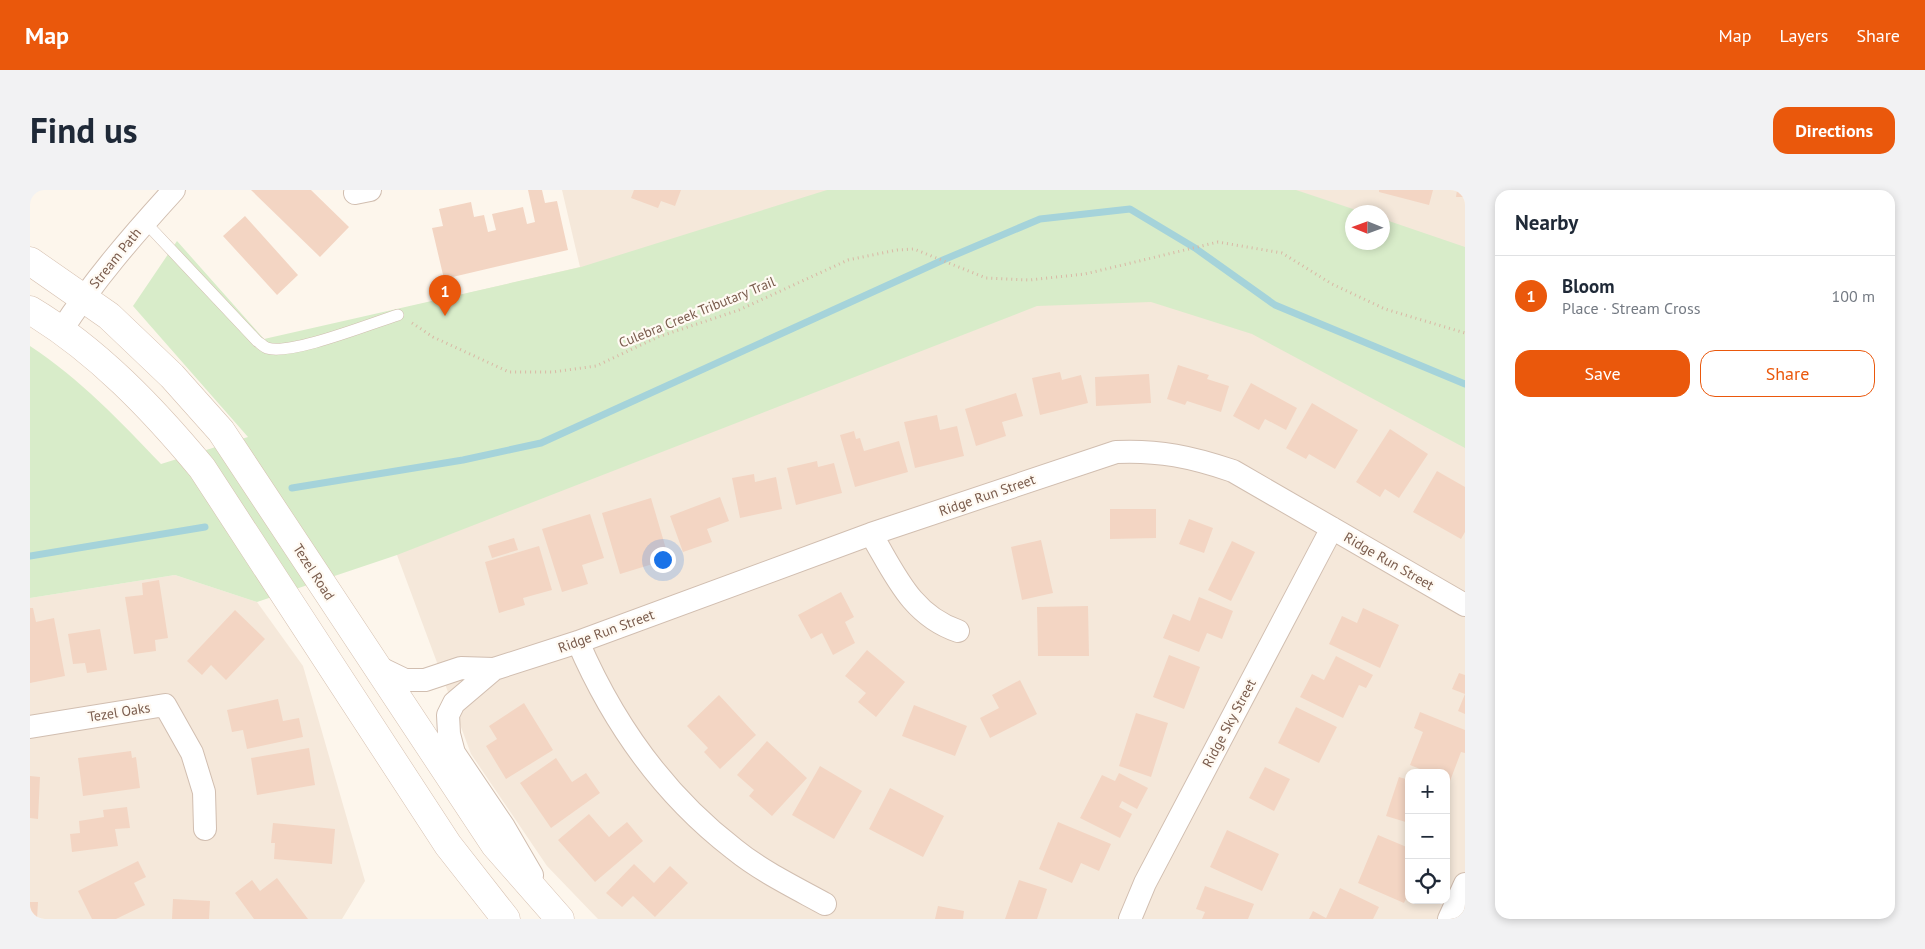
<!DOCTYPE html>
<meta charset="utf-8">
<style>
body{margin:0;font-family:"PT Sans",sans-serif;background:#f2f2f3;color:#1f2937}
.controls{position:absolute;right:15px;bottom:15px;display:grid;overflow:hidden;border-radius:10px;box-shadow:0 2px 8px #0003}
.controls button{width:45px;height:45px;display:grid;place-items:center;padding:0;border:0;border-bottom:1px solid #e0e1e3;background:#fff;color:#1f2937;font:25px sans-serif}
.compass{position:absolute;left:1315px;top:15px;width:45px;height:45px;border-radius:50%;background:#fff;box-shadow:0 2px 8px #0003;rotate:271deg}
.you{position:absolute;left:632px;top:369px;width:18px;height:18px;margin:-12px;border:4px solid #fff;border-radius:50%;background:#1a73e8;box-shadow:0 0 0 8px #1a73e833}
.badge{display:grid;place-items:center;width:32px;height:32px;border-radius:50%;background:#ea580c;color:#fff;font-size:16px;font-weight:700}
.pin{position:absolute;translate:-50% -41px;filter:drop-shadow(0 1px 2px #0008)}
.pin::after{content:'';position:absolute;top:26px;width:18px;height:15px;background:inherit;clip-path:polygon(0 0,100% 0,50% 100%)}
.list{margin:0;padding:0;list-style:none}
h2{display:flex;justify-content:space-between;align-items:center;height:65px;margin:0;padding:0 20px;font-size:21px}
h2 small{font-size:16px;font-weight:400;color:#747a83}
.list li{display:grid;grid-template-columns:32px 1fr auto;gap:15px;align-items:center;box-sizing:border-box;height:80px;padding:0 20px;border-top:1px solid #e0e1e3}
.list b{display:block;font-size:19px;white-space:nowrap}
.list p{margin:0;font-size:16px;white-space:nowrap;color:#747a83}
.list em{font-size:16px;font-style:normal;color:#747a83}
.actions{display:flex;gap:10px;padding:15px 20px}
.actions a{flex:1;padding:11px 0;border:1px solid #ea580c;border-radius:15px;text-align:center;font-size:18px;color:#ea580c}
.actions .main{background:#ea580c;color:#fff}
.icon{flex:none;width:28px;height:28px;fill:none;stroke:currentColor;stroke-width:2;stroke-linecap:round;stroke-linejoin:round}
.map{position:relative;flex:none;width:1435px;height:729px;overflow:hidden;border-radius:15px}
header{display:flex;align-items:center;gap:30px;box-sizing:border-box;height:70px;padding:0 25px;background:#ea580c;color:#fff}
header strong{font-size:24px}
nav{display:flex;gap:28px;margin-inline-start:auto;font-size:18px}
.intro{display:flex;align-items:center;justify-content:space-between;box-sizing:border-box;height:120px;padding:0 30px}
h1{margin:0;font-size:35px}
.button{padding:12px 22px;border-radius:15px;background:#ea580c;color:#fff;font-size:18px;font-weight:700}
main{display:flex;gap:30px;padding:0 30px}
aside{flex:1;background:#fff;border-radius:15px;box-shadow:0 2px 8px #0003}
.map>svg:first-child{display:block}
</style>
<header>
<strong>Map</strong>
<nav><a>Map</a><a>Layers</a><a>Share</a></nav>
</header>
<div class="intro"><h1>Find us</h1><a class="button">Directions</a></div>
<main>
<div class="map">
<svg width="1435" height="729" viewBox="0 0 1435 729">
<rect width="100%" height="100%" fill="#fdf6ec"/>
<!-- residential -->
<path fill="#f5e8da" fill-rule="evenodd" d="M532,0H1435V729H568L517,676L441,564L367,365L270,142L550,77ZM1322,22H1352V52H1322ZM1379,583H1416V710H1379Z
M145,385L227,412L273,476L335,691L312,729H0V408Z"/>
<!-- green -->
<path fill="#d8ecc9" d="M797,0H1266L1332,22H1322V52H1352L1353,29L1435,57V258L1222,144L1121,112L1007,116L367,365L227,412L145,385L0,408V156C50,189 90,231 131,274L218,247L103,116L147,51L234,149L551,77Z"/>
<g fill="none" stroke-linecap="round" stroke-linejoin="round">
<!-- stream -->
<path stroke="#a5d3da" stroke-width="7" d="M262,298L433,270L511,253L913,70L1010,29L1100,19L1165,58L1245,115L1435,194
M0,366L175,337"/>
</g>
<!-- building -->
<path fill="#f3d5c3" d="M221,0H281L319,37L290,67Z
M498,0H512L515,13L527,11L538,60L414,89L402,38L413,36L409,19L441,12L444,27L454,25L458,42L466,40L462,24L493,17L497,34L505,32Z
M604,0H651L645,16L631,11L628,18L601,8Z
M1349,0H1403L1399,15L1349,2Z
M1427,0H1435V7H1426Z
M215,26L268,85L247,105L193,46Z
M1148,175L1179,185L1177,189L1199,196L1191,222L1157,211L1155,215L1137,209Z
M1030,182L1032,190L1051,185L1058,213L1010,225L1002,188Z
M1119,184L1121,213L1066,216L1065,187Z
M1221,193L1267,218L1256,240L1235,229L1229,240L1203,226Z
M986,203L993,226L972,232L976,246L946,256L935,219Z
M1282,213L1328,240L1305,279L1279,264L1276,269L1256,258Z
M907,225L910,240L927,236L934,266L885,278L874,232Z
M1360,239L1398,264L1369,308L1355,299L1350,307L1326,292Z
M824,241L826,249L830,248L834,261L869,251L878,282L825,297L810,245Z
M787,271L788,277L804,273L812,303L766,315L757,278Z
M1407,281L1435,297V342L1431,349L1383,322Z
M724,284L725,292L746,287L752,319L710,328L702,288Z
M690,307L699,331L677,339L682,352L653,362L640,326Z
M621,308L639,369L590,384L572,323Z
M1080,319H1126V348L1080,349Z
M560,324L574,368L552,375L558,394L532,402L512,339Z
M1159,329L1183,338L1174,363L1149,354Z
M484,348L488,360L462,368L458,356Z
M1011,350L1023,403L992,410L981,357Z
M1202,351L1225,362L1201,411L1178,400Z
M509,356L522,400L493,408L495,415L469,423L455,372Z
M129,390L138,448L125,450L126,461L104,464L95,407L113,405L112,393Z
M811,402L824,427L815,432L825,453L803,465L792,443L781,449L768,425Z
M1169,407L1203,421L1192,449L1177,443L1169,462L1133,448L1143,424L1160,431Z
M1058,416L1059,466H1008L1007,417Z
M0,418H3L6,432L24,428L35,486L0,493Z
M1333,418L1369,435L1350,478L1299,454L1312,426L1327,433Z
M205,420L235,449L196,490L181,475L172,485L157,471Z
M70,439L77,480L57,483L55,473L43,474L38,444Z
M837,460L875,492L846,527L828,512L836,503L815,486Z
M1139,465L1170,477L1154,519L1123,507Z
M1306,466L1343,485L1336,498L1329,495L1313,528L1270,507L1282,484L1294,490Z
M1429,483L1435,485V524L1428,521L1435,504L1422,499Z
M990,490L1007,524L960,548L950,528L969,518L962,505Z
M689,505L726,545L690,579L674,562L678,558L657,536Z
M248,509L253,531L269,528L273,547L217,559L213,540L202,542L197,520Z
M494,513L523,560L476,589L456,556L467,549L459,536Z
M884,515L937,536L925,566L872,546Z
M1266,517L1307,537L1289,573L1248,553Z
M1390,522L1435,540V563L1431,562L1420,591L1416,589V583H1400L1380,575L1393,542L1384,538Z
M1106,523L1138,533L1121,587L1089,576Z
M737,551L777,588L742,626L719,606L724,600L707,585Z
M279,558L285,595L227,605L221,568Z
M101,561L102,568L106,567L110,598L53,606L48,568Z
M526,568L542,592L556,583L570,603L521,638L490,593Z
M790,576L832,601L804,649L762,625Z
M1235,577L1260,589L1244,621L1219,608Z
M1089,583L1118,598L1107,619L1092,611L1089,617L1102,624L1090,648L1050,628L1072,585L1085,591Z
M0,586L10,587L8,629L0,628Z
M1369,587L1379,590V633L1356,626Z
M860,598L914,626L893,667L839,639Z
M97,617L100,638L85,639L88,656L42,662L40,644L50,643L49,631L74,627L73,620Z
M559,624L579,647L597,632L613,651L565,692L528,650Z
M1028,632L1081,654L1069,681L1051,673L1042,693L1009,679Z
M243,633L305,639L302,674L244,669L245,653H241Z
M1197,640L1249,664L1232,701L1180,677Z
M1348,645L1379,658V702L1374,713L1328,693Z
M108,671L116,687L104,693L115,715L86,729H62L48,701Z
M604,674L624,693L640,676L658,693L625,727L603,706L592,717L576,703Z
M247,688L278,729H224L205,703L222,690L230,701Z
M989,690L1017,699L1007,729H975Z
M1175,696L1224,714L1218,729H1172L1175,722L1166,719Z
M1310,698L1349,717L1343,729H1279L1283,721L1296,728Z
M143,709L180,711L179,729H142Z
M0,712H8L7,729H0Z
M908,716L934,721L933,729H905Z"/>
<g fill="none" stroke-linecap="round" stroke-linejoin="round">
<defs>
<path id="lane" d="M115,32L227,151C230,153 234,157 237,158C260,166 342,133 368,125"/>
<path id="street" d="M325,3L340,0
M31,141C64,90 103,45 144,0
M841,344C865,384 881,425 928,441
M548,452C583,533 634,605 704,659C731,681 764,697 795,714
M346,476L375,490H395L431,478L464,479L548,452L841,344L1086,262C1129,260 1162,267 1203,281L1435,415
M464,479L424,513L418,525L419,544L424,563L474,637L502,685
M0,537L135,515L162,563L174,602L175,639
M1100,729L1115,693L1302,338
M1419,729L1435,694"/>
<path id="secondary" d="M0,71L79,126L142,186L191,241L465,655L530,729
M0,120C67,160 123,219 172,278L418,655L476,729"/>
</defs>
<!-- lane casing -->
<use href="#lane" stroke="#d1beb0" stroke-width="12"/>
<!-- street casing -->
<use href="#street" stroke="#d1beb0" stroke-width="24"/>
<!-- secondary casing -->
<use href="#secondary" stroke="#d6c0b0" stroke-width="29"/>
<!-- path -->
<path stroke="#d9b8a5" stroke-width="3" stroke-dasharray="1 4" stroke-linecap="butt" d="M382,133L403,147L479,182H523L566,176L628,147L709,120L818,70L867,60L884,59L956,88L999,90L1055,84L1188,52L1252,63L1302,94L1355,119L1435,143"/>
<!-- lane -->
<use href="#lane" stroke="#fff" stroke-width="11"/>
<!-- street -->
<use href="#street" stroke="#fff" stroke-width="22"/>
<!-- secondary -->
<use href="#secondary" stroke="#fff" stroke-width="28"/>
</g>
<g text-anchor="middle" stroke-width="4.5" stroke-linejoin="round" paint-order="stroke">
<!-- street labels -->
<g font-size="14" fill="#7a5c4d" stroke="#fffaf3">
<text transform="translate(85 68) rotate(-51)" y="5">Stream Path</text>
<text transform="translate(667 122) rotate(-22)" y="5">Culebra Creek Tributary Trail</text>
<text transform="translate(957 305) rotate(-19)" y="5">Ridge Run Street</text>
<text transform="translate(1359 371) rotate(30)" y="5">Ridge Run Street</text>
<text transform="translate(284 382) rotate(57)" y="5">Tezel Road</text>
<text transform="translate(576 441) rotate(-20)" y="5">Ridge Run Street</text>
<text transform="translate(89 522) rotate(-9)" y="5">Tezel Oaks</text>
<text transform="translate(1199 533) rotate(-62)" y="5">Ridge Sky Street</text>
</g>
</g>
</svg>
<div class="controls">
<button>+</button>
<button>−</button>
<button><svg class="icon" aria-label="locate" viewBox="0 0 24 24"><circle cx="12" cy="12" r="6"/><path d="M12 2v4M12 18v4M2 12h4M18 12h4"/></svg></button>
</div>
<svg class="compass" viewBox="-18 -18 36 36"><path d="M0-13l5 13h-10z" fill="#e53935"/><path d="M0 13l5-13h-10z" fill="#747a83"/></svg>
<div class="you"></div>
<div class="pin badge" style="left:415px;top:126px">1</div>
</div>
<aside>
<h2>Nearby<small></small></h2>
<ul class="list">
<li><span class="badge">1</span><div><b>Bloom</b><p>Place · Stream Cross</p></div><em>100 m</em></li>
</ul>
<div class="actions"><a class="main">Save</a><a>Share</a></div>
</aside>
</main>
